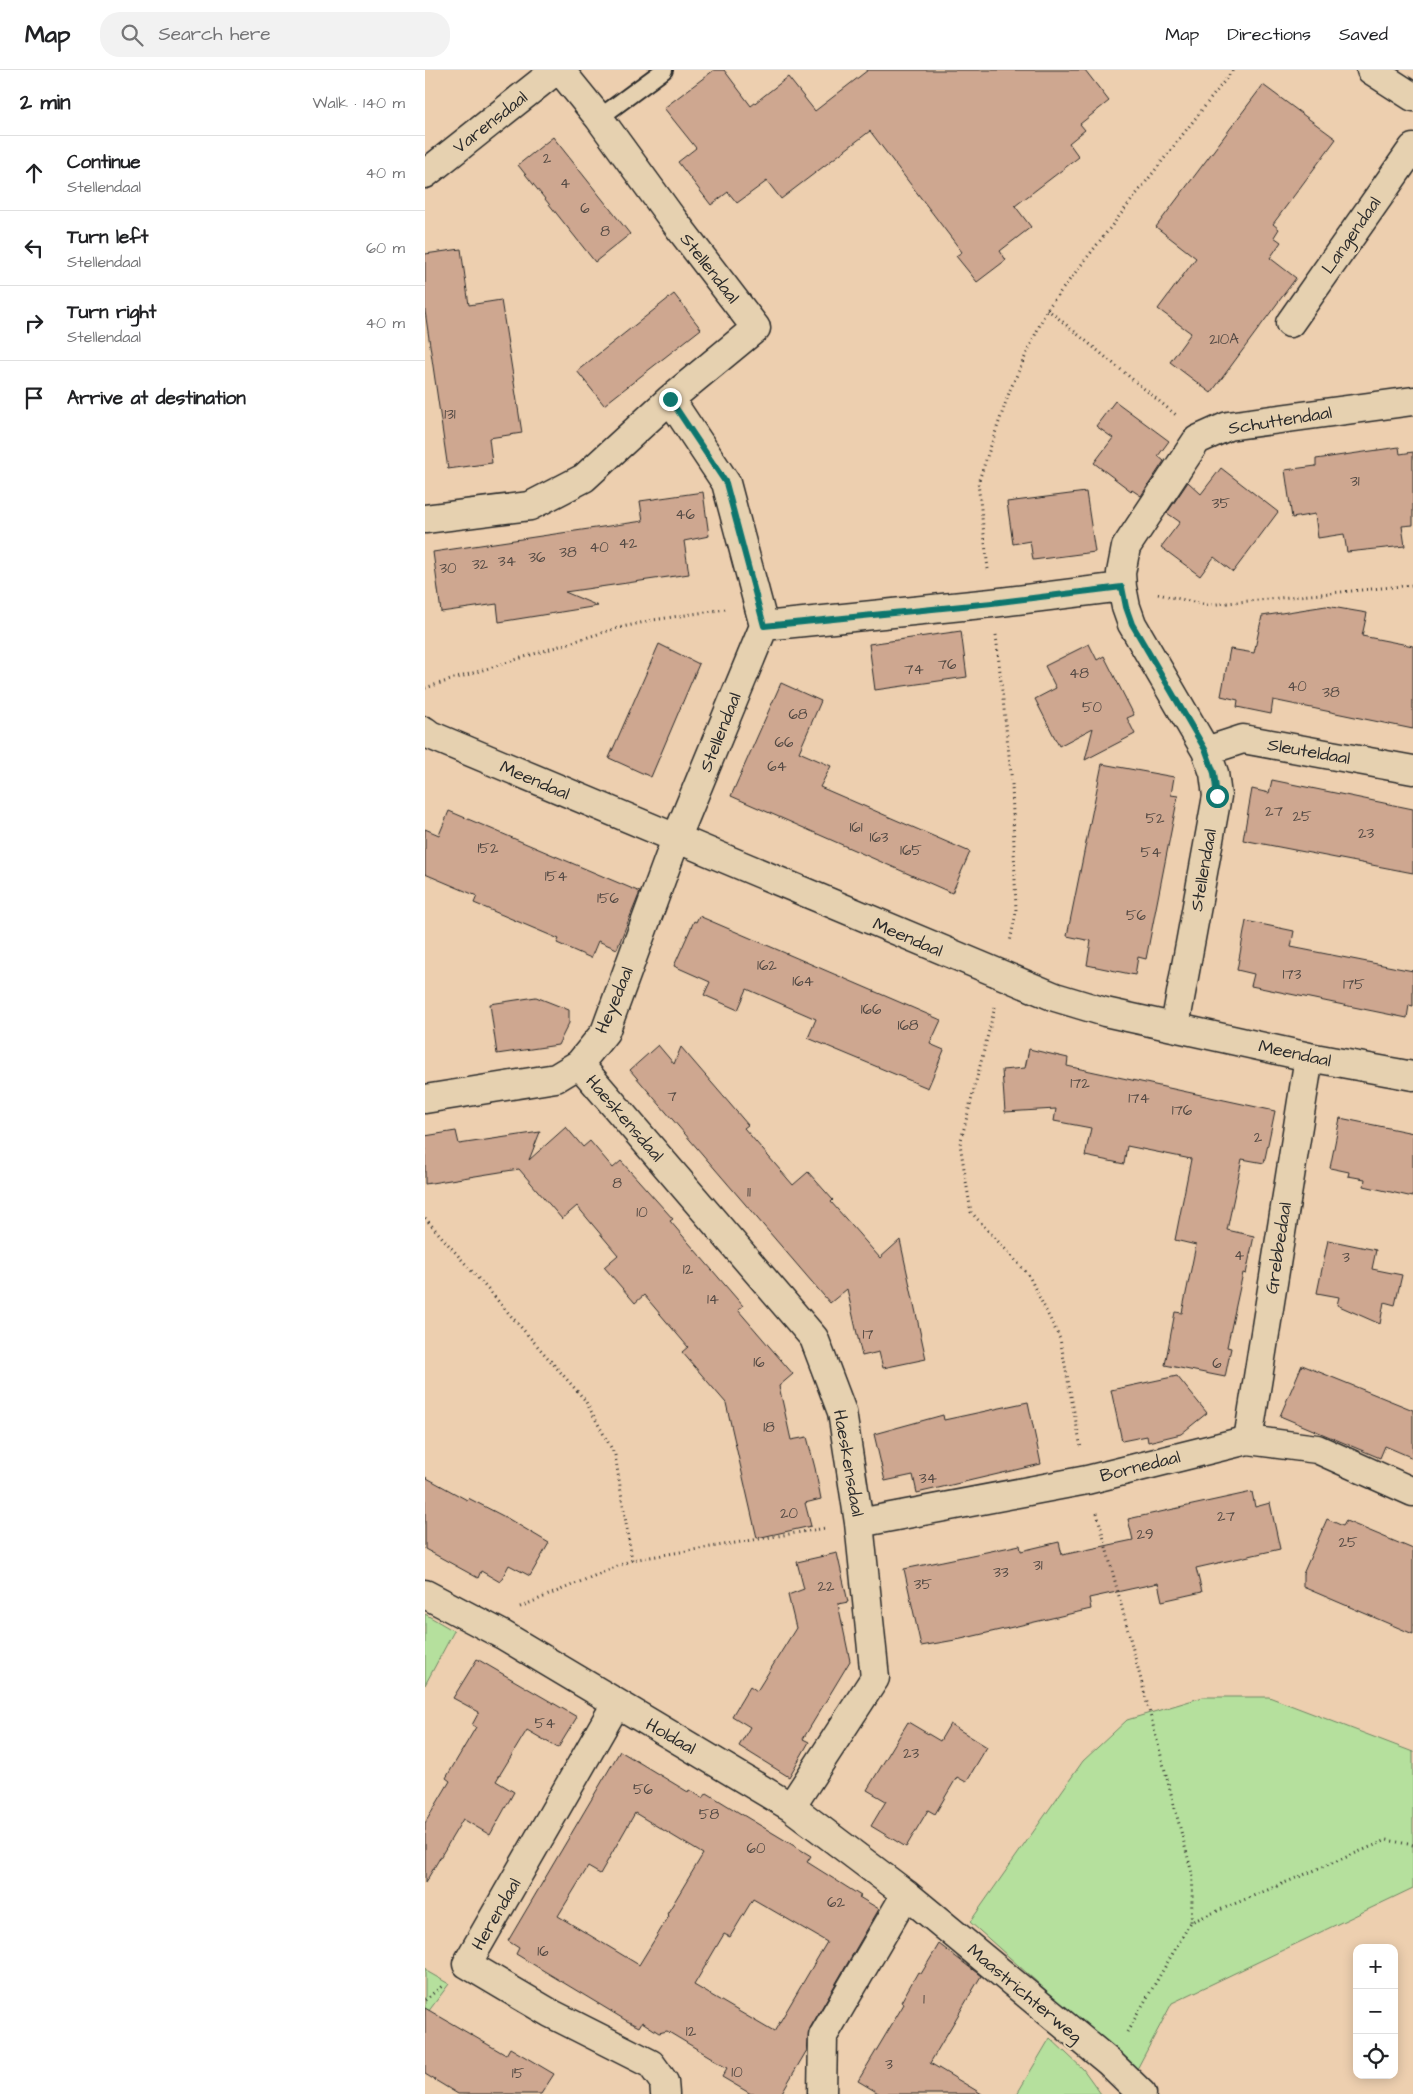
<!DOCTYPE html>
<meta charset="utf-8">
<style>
body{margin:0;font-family:"Architects Daughter",sans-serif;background:#f2f2f2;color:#202124}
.controls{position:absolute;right:15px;bottom:15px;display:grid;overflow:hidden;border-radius:10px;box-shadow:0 2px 12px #0003}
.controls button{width:45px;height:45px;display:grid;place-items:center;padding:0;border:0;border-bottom:1px solid #e0e0e0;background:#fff;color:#202124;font:25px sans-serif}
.stop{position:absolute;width:15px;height:15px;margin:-11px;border:4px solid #0f766e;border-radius:50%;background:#fff}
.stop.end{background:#0f766e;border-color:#fff;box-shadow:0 1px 5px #0008}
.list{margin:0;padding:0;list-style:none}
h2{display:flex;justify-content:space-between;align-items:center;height:65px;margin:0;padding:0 20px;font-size:21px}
h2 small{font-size:16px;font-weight:400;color:#757577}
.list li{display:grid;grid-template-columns:32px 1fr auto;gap:15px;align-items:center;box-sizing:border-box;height:75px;padding:0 20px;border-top:1px solid #e0e0e0}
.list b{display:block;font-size:19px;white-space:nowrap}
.list p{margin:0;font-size:16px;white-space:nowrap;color:#757577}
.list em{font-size:16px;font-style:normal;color:#757577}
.icon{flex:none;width:28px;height:28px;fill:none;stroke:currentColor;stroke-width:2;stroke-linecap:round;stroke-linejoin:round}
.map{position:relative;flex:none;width:988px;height:2024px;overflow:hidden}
header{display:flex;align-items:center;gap:30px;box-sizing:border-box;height:70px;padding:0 25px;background:#fff;border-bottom:1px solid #e0e0e0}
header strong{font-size:24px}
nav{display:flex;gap:28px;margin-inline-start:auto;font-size:18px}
.search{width:350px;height:45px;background:#f2f2f2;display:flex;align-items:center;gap:12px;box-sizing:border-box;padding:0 18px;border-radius:20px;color:#757577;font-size:19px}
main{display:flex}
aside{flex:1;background:#fff}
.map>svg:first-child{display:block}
</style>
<header>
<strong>Map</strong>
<div class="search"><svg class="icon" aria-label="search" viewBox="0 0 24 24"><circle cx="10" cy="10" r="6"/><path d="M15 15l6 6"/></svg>Search here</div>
<nav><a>Map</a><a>Directions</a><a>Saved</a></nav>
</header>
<main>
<aside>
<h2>2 min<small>Walk · 140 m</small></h2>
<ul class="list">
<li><svg class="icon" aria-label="ahead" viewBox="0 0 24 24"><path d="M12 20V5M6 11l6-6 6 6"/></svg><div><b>Continue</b><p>Stellendaal</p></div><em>40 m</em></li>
<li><svg class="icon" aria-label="left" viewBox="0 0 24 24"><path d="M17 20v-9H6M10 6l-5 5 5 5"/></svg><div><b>Turn left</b><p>Stellendaal</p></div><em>60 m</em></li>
<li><svg class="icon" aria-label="right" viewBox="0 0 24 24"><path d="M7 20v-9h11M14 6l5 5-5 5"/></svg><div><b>Turn right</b><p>Stellendaal</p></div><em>40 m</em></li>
<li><svg class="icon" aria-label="arrive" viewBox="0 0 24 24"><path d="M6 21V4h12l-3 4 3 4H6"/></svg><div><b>Arrive at destination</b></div></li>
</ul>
</aside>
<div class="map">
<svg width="988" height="2024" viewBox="0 0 988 2024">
<rect width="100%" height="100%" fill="#edcfaf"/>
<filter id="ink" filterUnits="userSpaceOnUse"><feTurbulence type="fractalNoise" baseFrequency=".02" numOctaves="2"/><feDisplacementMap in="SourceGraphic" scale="10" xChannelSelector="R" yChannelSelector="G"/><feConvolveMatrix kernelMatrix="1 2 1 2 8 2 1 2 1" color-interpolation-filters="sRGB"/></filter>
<g filter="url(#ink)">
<!-- green -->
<path fill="#b5e09d" stroke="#708664" d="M0,1544L29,1561L0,1615Z
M778,1627H844L988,1682V1818L747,1933L711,2001L545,1852L658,1691L702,1650Z
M0,1898L3,1902L24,1914L0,1946Z
M625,1968L658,1999L676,2024H592Z"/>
<!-- building -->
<path fill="#cea790" stroke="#2b2b2b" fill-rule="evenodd" d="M289,0H299L326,36L363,7L390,41L443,0H660L684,31L655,54L660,60L644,73L654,87L590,136L606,157L575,181L581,190L552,212L531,186L537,182L445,61L356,129L342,111L312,133L303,122L286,135L253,92L271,78L239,38Z
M838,15L911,69L848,154L854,159L849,167L856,172L845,188L871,208L786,323L745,292L766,263L733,239L771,188L731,157Z
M128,67L205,164L170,192L93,95Z
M36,179L44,235L76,230L97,363L64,368L67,393L23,399L0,241V184Z
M249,224L276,259L179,335L152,301Z
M690,331L744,371L733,386L739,391L716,426L707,420L706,421L669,393L688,368L671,356Z
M974,377L975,384L988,382V455L977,456L980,476L922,482L919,464L893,468L890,444L867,448L860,400L891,396V389Z
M796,398L853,442L808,502L789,487L775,506L736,477L755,452L742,443L763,412L776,424Z
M278,422L284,466L259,471L264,504L140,522L173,536L74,552L72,534L16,542L8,482L218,451L215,431Z
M661,422L670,482L608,490L605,471L588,474L582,432Z
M901,536L942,543L937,566L988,576V659L848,630L846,644L812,637L813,630L796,626L805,579L829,583L837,546Z
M536,561L542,607L450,620L444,574Z
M234,574L274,594L226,707L184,688Z
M664,574L672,590L679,586L709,645L702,648L710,664L660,690L668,658L634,676L610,629L631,618L620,596Z
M356,613L396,631L374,682L406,696L395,717L545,782L527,823L306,726Z
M677,694L749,707L746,725L753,726L721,889L713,887L710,905L662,895L666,871L642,866Z
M847,710L988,739V803L818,770L827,719L844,723Z
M24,741L215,822L192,879L173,871L166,888L132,873L134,869L49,833L52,826L0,804V759L14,765Z
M274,846L516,950L505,974L519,980L503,1018L383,968L391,949L322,919L313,940L279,925L285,912L249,896L269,851L271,852Z
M821,851L869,861L866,877L988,901V936L984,935L982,948L826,916L829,904L812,900Z
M111,927L144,940V953L133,975L72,984L65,934Z
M233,975L249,994L256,977L323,1055L319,1058L368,1115L383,1102L408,1130L406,1132L455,1188L475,1170L501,1289L458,1298L454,1282L437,1286L422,1219L405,1233L205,1000Z
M604,979L643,988L642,996L850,1041L839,1093L817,1089L802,1160L829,1166L821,1204L818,1203L802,1277L806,1278L800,1307L740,1295L750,1242L757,1243L771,1175L750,1170L766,1089L702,1076L699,1094L660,1086L666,1058L629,1051L631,1039L580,1042L577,1000L600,998Z
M915,1048L988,1063V1127L939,1116L940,1109L923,1106L924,1102L905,1098Z
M141,1057L158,1077L165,1071L188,1098L196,1091L248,1149L245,1151L318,1236L313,1240L368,1304L354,1316L366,1370L382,1367L390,1398L396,1429L380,1433L386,1456L332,1468L301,1333L257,1282L263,1277L219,1225L210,1233L179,1197L193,1185L152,1136L137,1149L94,1099L0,1114V1066L31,1061L34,1074L115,1062L104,1090Z
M903,1170L951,1180L947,1199L977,1205L970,1235L959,1232L955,1254L912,1235L914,1227L892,1223Z
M877,1295L988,1340V1388L960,1376L955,1388L855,1346Z
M752,1306L782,1343L756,1364L723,1372L722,1366L697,1371L686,1320Z
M603,1332L616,1394L492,1423L488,1405L460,1411L449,1364L518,1345L519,1350Z
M0,1407L42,1430L43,1428L82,1448L124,1473L105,1506L84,1495L75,1512L56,1501L53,1508L0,1479Z
M827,1422L830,1437L845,1433L855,1479L771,1498L777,1522L737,1531L733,1513L664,1528L666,1539L536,1569L496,1576L479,1499L595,1475L596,1481L634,1472L637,1485L708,1470L703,1449Z
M902,1449L918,1456L921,1451L988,1479V1564L878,1517V1504Z
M412,1483L423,1532L413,1534L425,1591L378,1669L384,1672L364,1707L314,1676L325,1657L307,1646L325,1616L332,1621L371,1558L363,1525L379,1519L372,1492Z
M52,1589L152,1647L133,1678L102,1660L71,1711L89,1722L65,1765L38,1749L0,1813V1753L25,1711L21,1708L51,1657L47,1655L54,1642L28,1628Z
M483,1652L515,1671L525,1654L562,1677L541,1712L532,1707L510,1744L503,1740L481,1777L446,1756L461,1731L442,1720Z
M195,1681L263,1722L264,1720L278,1728L282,1723L313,1742L386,1786L382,1792L436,1826L434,1827L454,1839L385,1958L382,1980L356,2024H326L297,2007L302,1998L286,1989L287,1988L242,1961L234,1963L217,1952L214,1957L202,1951L91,1884L94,1878L83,1871ZM210,1743L278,1784L242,1844L244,1846L214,1895L133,1846L163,1797L175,1804ZM328,1829L402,1872L349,1962L269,1915L299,1864L305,1867Z
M514,1874L556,1906L505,1993L557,2024H455L433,2011L479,1934L476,1932L493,1902L496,1904Z
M0,1938L81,1985L85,1978L129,2004L116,2024H33L0,2004Z"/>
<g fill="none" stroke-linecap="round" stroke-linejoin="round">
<defs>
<path id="service" d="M174,48L239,0"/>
<path id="minor" d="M0,104L131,0
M865,253L988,78
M0,449L105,436L159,408L245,329L331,258L246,147L174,48L135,0
M697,517L696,503L701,477L772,370L803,356L988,331
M339,556L567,533L697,517L701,537L707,554L781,681L789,703L792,726L750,956
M0,661L5,665L630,927L680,942L884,987L988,1006
M781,681L818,669L988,700
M154,994L389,1268L417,1342L434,1453L450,1608L366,1737
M0,1029L131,1008L154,994L180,962L251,769L339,556L301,413L245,329
M823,1370L884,987
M434,1453L662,1410L823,1370L892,1379L988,1422
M0,1524L78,1565L366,1737L481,1824L684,1992L717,2024
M191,1634L42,1894L125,1943L226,1994L239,2012L240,2024
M397,2024L398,1966L481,1824"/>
<path id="tertiary" d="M946,0L988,27"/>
</defs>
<!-- service casing -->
<use href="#service" stroke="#2b2b2b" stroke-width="20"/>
<!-- minor casing -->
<use href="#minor" stroke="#2b2b2b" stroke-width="31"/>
<!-- tertiary casing -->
<use href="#tertiary" stroke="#2b2b2b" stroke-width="31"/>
<!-- path -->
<path stroke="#2b2b2b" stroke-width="3" stroke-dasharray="1 4" stroke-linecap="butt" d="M622,239L751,345
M563,499L553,413L585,320L622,239L808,0
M733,524L782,535L988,515
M571,565L587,713L591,842L585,872
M0,618L189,559L228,550L301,539
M570,937L535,1074L546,1142L603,1204L635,1269L656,1378
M0,1148L160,1330L190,1385L207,1490
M672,1443L768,1807L766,1852
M95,1537L207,1490L401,1458
M0,1930L17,1916
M702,1962L766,1852L962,1770L988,1775"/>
<!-- service -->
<use href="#service" stroke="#e6d1b0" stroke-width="16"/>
<!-- minor -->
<use href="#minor" stroke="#e6d1b0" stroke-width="28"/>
<!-- tertiary -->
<use href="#tertiary" stroke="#e6d1b0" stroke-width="28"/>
</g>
</g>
<g fill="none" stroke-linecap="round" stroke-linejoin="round" filter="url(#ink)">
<!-- route -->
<path stroke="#0f766e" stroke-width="6" d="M245,329L301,413L339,556L567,533L697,517L701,537L707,554L781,681L789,703L792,726"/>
</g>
<g text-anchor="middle" stroke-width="4.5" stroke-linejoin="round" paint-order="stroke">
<!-- number labels -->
<g font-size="15" fill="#544a44">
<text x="122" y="93">2</text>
<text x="140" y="118">4</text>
<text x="160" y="143">6</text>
<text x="180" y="166">8</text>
<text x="799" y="274">210A</text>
<text x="25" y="349">131</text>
<text x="930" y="416">31</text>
<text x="796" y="438">35</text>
<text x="260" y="449">46</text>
<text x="203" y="478">42</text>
<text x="174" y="482">40</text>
<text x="143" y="487">38</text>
<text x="112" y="492">36</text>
<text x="82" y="496">34</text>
<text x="55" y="499">32</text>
<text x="23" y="503">30</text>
<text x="522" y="599">76</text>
<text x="489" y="604">74</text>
<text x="654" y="608">48</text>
<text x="872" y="621">40</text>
<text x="906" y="627">38</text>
<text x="667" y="642">50</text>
<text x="373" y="649">68</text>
<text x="359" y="677">66</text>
<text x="352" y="701">64</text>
<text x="849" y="746">27</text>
<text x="877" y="751">25</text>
<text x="730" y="753">52</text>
<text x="431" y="762">161</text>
<text x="941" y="768">23</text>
<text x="454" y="772">163</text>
<text x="63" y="783">152</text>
<text x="486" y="785">165</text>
<text x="726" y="787">54</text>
<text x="131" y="811">154</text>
<text x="183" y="833">156</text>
<text x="711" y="850">56</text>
<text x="342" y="900">162</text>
<text x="867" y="909">173</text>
<text x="378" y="916">164</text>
<text x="929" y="919">175</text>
<text x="446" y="944">166</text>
<text x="483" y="960">168</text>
<text x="655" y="1018">172</text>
<text x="247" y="1031">7</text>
<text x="714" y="1033">174</text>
<text x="757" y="1045">176</text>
<text x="833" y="1072">2</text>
<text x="192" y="1118">8</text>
<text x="324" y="1127">11</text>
<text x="217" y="1147">10</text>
<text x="814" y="1190">4</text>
<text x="921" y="1192">3</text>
<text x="263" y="1204">12</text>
<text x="288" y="1234">14</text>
<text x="443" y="1269">17</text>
<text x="334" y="1297">16</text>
<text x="792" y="1298">6</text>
<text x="344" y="1362">18</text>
<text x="503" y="1413">34</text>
<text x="364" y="1448">20</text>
<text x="801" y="1451">27</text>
<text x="720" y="1469">29</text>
<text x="923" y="1477">25</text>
<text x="613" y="1500">31</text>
<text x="576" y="1507">33</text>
<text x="498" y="1519">35</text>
<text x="401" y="1521">22</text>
<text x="120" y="1658">54</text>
<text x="486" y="1688">23</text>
<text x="218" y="1724">56</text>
<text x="284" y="1749">58</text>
<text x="331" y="1783">60</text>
<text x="411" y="1837">62</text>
<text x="118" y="1886">16</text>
<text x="499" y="1934">1</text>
<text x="266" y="1966">12</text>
<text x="464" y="1999">3</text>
<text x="312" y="2007">10</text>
<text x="93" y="2008">15</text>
</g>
<!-- street labels -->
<g font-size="18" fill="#2b2b2b" stroke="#e6d1b0">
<text transform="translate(65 52) rotate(-38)" y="6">Varensdaal</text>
<text transform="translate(926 165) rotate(-55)" y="6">Langendaal</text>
<text transform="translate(285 198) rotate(52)" y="6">Stellendaal</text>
<text transform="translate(855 350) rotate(-9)" y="6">Schuttendaal</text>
<text transform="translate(295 662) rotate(-68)" y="6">Stellendaal</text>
<text transform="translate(884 681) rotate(10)" y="6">Sleuteldaal</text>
<text transform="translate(110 710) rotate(23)" y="6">Meendaal</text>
<text transform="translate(778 800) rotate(-80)" y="6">Stellendaal</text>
<text transform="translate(483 867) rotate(23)" y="6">Meendaal</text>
<text transform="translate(189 930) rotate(-67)" y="6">Heyedaal</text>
<text transform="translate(870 983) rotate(12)" y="6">Meendaal</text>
<text transform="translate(200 1048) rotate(49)" y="6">Haeskensdaal</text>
<text transform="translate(853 1178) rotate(-81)" y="6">Grebbedaal</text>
<text transform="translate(424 1393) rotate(80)" y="6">Haeskensdaal</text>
<text transform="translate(715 1396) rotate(-14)" y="6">Bornedaal</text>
<text transform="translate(246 1666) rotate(30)" y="6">Holdaal</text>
<text transform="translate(71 1844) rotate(-60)" y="6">Herendaal</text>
<text transform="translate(600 1923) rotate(40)" y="6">Maastrichterweg</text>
</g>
</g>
</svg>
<div class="controls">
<button>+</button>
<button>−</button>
<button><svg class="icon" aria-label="locate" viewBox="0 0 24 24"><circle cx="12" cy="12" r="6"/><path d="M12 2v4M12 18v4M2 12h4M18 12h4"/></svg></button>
</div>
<div class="stop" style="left:792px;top:726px"></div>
<div class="stop end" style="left:245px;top:329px"></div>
</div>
</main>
